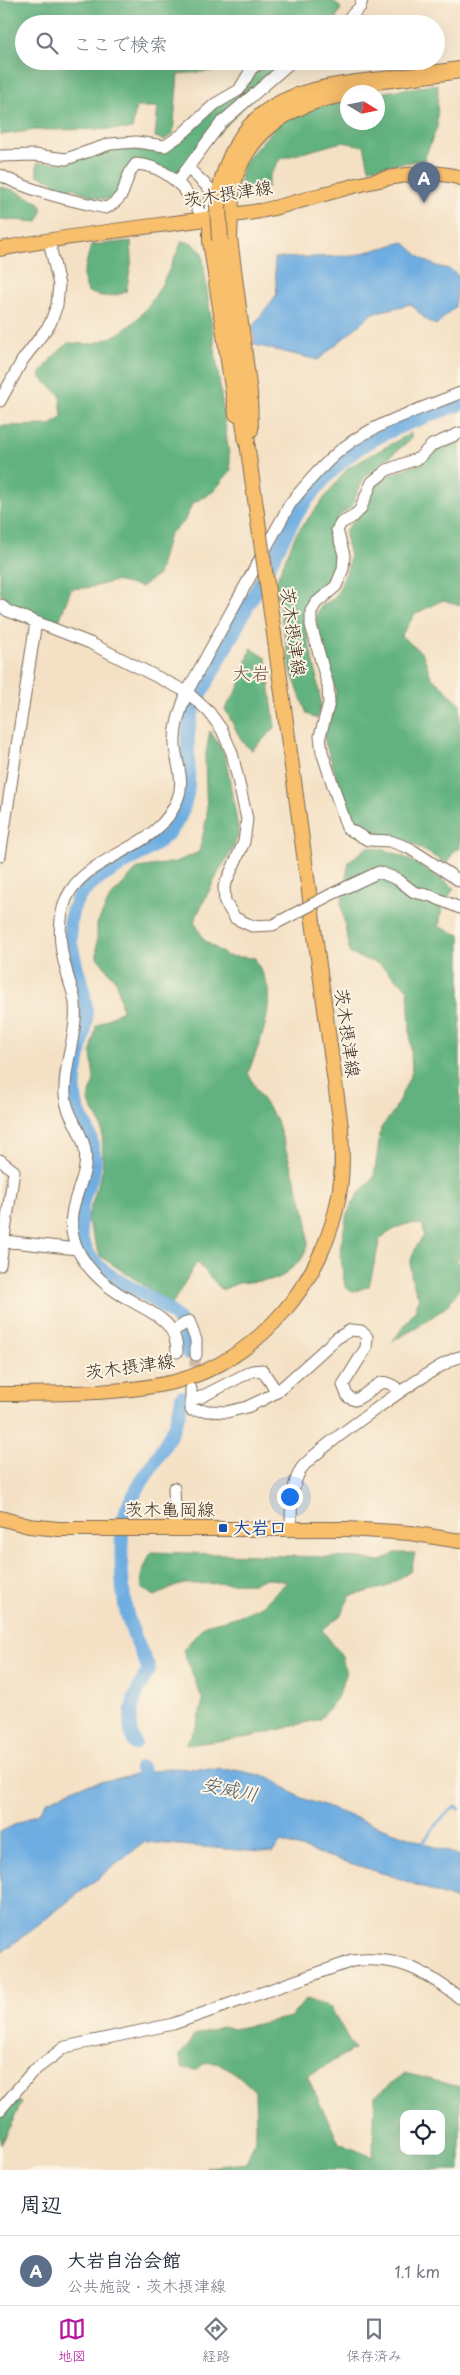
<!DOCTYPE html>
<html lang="ja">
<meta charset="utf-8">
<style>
body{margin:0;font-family:"Playpen Sans","Klee One",sans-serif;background:#f6f6f7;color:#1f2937}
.controls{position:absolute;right:15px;bottom:15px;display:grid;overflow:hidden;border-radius:10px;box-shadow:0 5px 20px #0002}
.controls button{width:45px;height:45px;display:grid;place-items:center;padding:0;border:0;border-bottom:1px solid #e0e1e3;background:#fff;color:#1f2937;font:25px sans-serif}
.compass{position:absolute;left:340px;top:85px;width:45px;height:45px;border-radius:50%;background:#fff;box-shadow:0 5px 20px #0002;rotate:100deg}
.you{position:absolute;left:289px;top:1496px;width:18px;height:18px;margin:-12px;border:4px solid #fff;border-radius:50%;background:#1a73e8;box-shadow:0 0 0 8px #1a73e833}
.badge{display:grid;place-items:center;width:32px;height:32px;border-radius:50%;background:#b5179e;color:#fff;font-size:16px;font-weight:700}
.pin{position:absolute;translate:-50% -41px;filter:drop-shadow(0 1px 2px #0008)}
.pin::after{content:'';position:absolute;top:26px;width:18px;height:15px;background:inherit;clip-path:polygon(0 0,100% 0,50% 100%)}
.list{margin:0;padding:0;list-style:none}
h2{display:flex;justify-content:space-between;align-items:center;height:65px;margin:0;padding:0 20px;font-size:21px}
h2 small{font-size:16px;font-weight:400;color:#747a83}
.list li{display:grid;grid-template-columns:32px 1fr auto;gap:15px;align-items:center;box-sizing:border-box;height:70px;padding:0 20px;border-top:1px solid #e0e1e3}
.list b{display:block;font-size:19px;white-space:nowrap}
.list p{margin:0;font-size:16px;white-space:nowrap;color:#747a83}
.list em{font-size:16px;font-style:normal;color:#747a83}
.icon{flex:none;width:28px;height:28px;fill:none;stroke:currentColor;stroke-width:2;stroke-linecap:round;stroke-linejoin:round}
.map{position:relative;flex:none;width:460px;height:2170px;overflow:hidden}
.search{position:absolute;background:#fff;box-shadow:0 5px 20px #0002;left:15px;right:15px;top:15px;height:55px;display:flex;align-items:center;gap:12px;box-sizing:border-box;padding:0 18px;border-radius:28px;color:#747a83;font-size:19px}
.sheet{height:135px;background:#fff}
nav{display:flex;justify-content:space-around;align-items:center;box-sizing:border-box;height:70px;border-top:1px solid #e0e1e3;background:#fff;font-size:14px;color:#747a83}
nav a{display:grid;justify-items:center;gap:2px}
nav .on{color:#b5179e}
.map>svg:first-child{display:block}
</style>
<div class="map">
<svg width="460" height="2170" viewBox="0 0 460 2170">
<rect width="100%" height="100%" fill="#fcf5e5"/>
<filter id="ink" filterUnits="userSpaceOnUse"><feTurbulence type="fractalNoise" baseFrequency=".02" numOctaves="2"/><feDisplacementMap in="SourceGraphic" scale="10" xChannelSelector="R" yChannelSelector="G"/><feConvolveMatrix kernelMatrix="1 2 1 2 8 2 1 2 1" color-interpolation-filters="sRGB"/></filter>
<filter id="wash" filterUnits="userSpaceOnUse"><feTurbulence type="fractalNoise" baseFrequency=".0096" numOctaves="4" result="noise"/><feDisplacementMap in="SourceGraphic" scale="20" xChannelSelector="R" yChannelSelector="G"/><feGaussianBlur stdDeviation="1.12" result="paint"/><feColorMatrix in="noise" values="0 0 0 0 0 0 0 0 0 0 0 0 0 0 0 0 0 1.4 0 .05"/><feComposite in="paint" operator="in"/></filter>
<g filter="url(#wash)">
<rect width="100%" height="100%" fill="#f4e1c5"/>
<!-- forest -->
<path fill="#62b27f" stroke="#4e6e4e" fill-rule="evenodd" d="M0,0H333L341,8L335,20L329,24H24V61H249L238,69L178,74L173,134L164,140L155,137L158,107H136L132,129L36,130L0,135Z
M273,61H289L177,176L134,161C112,203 117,208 71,187L67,192L54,187V182L37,175V163H64L109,147L166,148L254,70Z
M438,84L437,127L424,160L369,168L364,146L342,142L280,159L270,175L267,188L238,192L243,164L280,121L332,101L347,98L348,122H378V93Z
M0,187L14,190L40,203L42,211L38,222L0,219Z
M131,241L132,259L126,292C112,297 103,298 88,292L83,276L91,245Z
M182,241L192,243L202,252L231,470L214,491L192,504L184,522L169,534L158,575L141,587L115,581L93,587L71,589L59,621C33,617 13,618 0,592V426L51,425L62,417L60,395L39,376L51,359L68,343C77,343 87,345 95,343C145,330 163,284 182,241Z
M411,433V439L364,478L351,507L340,515L332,528L331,539L337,560L332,578L323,592L306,607L303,620L316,672L321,705L317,719L307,714L292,674L275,583L296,534L348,468Z
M460,440V606L443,600L415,614L401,636L423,654L431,677L460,703V849H455L447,864L408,841L391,835L377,836L352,825L324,739L333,709L336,691L316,625L317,613L322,605L335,598L347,571L350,556L345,536L346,529L361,515L376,485L389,475L420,463L435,450Z
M251,648L266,658L275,728L252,750L243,743L225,709L239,687Z
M210,731L225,755L239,833L233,849L220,869L194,921L204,940L227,956L255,958C259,968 267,980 268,990C271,1019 258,1047 248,1073L259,1094L277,1121L307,1218L308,1245L302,1259L279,1279L238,1283L222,1290L197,1262L172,1304L100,1256L87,1219L103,1169L102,1127L88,1101L94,1080L91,1052L96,1026L122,1010L117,982L97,957V924L110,898L138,868L176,862L199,852L207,817L205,759Z
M368,847C401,850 427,870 454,888L442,907L439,927L460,935V1256L457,1260L460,1264V1288L446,1307L418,1327L393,1341L415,1311L419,1298C408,1274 406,1257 424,1236L423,1225C406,1220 393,1229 380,1239L369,1286L353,1292L345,1287L340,1250L347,1214L357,1196L374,1177L381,1128L394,1111L412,1072L408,989L379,964L350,954L341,904L349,861Z
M151,1552L361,1558L380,1562L395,1553H415L411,1571L386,1587L350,1596L340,1616L322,1630L342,1656L346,1675L337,1698L320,1719L250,1737L185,1745L196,1727L203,1701L183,1650L205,1625L236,1617L262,1606L287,1582L266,1578L254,1583L181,1584L155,1596L142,1589L141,1575Z
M306,1999L331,2008L354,2049L307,2076L339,2143L373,2157L375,2096L405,2073L460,2087V2170H205L207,2167L246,2163L256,2138L255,2091C244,2081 224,2059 206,2063C203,2064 199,2068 196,2070L183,2068L179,2055L188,2046L193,2036L224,2026L233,2029L291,2017ZM404,2114H441V2151H404Z
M15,2100L22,2103L0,2145V2115Z"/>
<!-- water -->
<path fill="#6eade1" stroke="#546c80" d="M404,242C413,251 422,260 434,265C444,269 451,267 459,277L455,307L436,325L426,320L411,304L373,313L318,360L255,345L253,326L277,294L274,258L352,256Z
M168,1768L235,1770L269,1777L299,1797L460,1856V1901L392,1876L281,1842L272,1853L145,1842L0,1954V1832L39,1813L46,1802L79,1786Z"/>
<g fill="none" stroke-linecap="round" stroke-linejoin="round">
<!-- stream -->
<path stroke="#6eade1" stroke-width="2.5" d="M422,1845C431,1829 440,1818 455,1807L460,1809"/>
<!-- river -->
<path stroke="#6eade1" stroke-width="14" d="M188,1353C187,1342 186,1330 179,1321C154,1289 99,1286 83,1243C77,1227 81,1206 86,1190C89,1184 93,1176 94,1169C96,1158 92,1141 88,1131C84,1121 78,1114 76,1103C70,1075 84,1048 86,1020C89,982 58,943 75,904C89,872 154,857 175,825C201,785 178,749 194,707L296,515C313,490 341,458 367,443C395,427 429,415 460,404
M135,1744C124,1718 135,1692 149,1670C143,1654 134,1638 129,1621C121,1597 117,1527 129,1504C147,1468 177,1438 182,1397
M141,1768L150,1789"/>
</g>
</g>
<g filter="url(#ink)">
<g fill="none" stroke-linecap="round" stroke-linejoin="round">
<!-- minor-tunnel -->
<path stroke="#cfbca4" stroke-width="11" stroke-dasharray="11 5.5" stroke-linecap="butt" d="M192,1383L196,1355"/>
<defs>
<path id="minor" d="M343,24L360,7L362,0
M0,156L35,155L66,159L110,144L136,142L165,146L181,135L215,104L239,90L252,68L265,61
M189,169L211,190L210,217
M0,175C32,192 70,200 106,208C132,194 120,181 136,164C168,166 189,191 203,218
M178,181L221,123L292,61
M0,401L22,361L50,324L57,305L59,285L49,241
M460,433L432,445L419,458L387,470L372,482L360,510L351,518L341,523L337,530L344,555L343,569L336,586L316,603L311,611V625L328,686L329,703L320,736L322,752L347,828L368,840L390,841L409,848L460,881
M0,605L8,611L90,643L187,692L209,712L222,730L232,753L247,819L244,842L224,887L225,902L235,918L252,926L273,925L292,915
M0,856L36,622
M332,894L379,872L397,879L414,892L431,896L460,908
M0,1160L14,1171L0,1265
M4,1241L77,1249
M173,1331L189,1321L196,1340V1355
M177,1352C177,1320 151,1313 128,1299C104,1286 80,1264 73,1237C65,1202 90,1180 85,1150C82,1130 66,1115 65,1095C63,1064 78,1034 75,1003C74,992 68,980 66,969C59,946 56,912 71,890C96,852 160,849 178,798C185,779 176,763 175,745C174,726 181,709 187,692L290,504C306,484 323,464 343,448C376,422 422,409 460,393
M191,1389V1410L227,1412L247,1407L264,1399L277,1392L337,1338L351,1330L361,1331L367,1337L366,1348L343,1385L348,1397L355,1400C374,1392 381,1370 400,1392
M191,1399L199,1398L252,1371L262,1370L277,1392
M174,1488L176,1529
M291,1528C291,1509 291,1486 301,1469C312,1452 441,1360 460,1357
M0,2110L32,2072L65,2047L173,2024L352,1961C399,1955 424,1971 460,1998"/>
<path id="major" d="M231,214L230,238L250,393L251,430
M210,217V241L236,414
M0,249C86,232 173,225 260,211C313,201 410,160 460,178
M0,1394C58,1393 117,1395 174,1382C259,1361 325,1279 339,1195C343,1173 342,1149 341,1127L274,634
M0,1518L29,1526L59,1529H347L410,1533L460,1541"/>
<path id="highway" d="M220,191C239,104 294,90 373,81C402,78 431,74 460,70
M231,214C231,206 230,196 232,187C244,134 289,103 340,95
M220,240L247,443"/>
</defs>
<!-- minor casing -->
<use href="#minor" stroke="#7c6a58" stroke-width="13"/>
<!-- major casing -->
<use href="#major" stroke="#7c6a58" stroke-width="16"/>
<!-- highway casing -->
<use href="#highway" stroke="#7c6a58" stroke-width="18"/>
<!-- minor -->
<use href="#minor" stroke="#fff" stroke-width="11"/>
<!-- major -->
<use href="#major" stroke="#f8bf6c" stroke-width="14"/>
<!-- highway -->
<use href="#highway" stroke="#f8bf6c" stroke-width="16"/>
<defs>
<path id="minor-bridge" d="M292,915L332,894"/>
<path id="major-bridge" d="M247,443L274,634"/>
<path id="highway-bridge" d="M220,240L218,207L220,191"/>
</defs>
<!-- minor-bridge casing -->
<use href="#minor-bridge" stroke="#7c6a58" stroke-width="13" stroke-linecap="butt"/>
<!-- major-bridge casing -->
<use href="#major-bridge" stroke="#7c6a58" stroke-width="16" stroke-linecap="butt"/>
<!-- highway-bridge casing -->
<use href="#highway-bridge" stroke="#7c6a58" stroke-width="18" stroke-linecap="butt"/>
<!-- minor-bridge -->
<use href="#minor-bridge" stroke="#fff" stroke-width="11"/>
<!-- major-bridge -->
<use href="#major-bridge" stroke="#f8bf6c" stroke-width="14"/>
<!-- highway-bridge -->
<use href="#highway-bridge" stroke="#f8bf6c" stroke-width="16"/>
</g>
</g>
<!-- markers -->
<rect fill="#1a4fb4" stroke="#fcf5e5" stroke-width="2" x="218" y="1523" width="10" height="10" rx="2.5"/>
<g text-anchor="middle" stroke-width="4" stroke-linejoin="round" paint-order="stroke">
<!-- street labels -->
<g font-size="18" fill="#3b2a1e" stroke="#fcf5e5">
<text transform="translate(228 194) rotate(-9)" y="6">茨木摂津線</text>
<text transform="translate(293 632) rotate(82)" y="6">茨木摂津線</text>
<text transform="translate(347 1033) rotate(82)" y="6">茨木摂津線</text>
<text transform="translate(130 1367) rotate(-8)" y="6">茨木摂津線</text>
<text x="170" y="1516">茨木亀岡線</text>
</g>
<!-- transit labels -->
<g font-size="18" font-weight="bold" fill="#164399" stroke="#fcf5e5" text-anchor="start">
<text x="233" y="1534">大岩口</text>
</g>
<!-- neighbourhood labels -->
<g font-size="19" fill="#745448" stroke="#fcf5e5">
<text x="251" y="680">大岩</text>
</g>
<!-- water labels -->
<g font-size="19" font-style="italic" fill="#4d5862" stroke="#fcf5e5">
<text transform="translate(230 1789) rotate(12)" y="7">安威川</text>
</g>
</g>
</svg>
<div class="controls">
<button><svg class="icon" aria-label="locate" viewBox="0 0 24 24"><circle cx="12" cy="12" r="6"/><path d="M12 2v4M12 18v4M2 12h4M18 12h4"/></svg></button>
</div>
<svg class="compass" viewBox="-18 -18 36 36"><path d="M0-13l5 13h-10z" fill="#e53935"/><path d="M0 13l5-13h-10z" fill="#747a83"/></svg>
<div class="you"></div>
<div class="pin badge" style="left:424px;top:203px;background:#5c6f8a">A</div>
<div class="search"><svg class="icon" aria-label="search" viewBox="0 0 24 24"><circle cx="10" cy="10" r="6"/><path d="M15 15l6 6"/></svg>ここで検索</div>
</div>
<section class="sheet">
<h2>周辺<small></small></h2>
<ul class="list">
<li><span class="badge" style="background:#5c6f8a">A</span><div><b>大岩自治会館</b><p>公共施設 · 茨木摂津線</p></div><em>1.1 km</em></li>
</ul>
</section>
<nav>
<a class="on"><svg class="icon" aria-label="map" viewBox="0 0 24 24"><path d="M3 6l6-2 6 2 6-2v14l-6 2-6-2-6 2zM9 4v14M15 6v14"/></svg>地図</a>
<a><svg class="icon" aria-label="directions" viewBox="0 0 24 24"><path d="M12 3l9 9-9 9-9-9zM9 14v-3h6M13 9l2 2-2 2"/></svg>経路</a>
<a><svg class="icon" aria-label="saved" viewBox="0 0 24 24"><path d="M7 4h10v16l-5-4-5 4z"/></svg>保存済み</a>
</nav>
